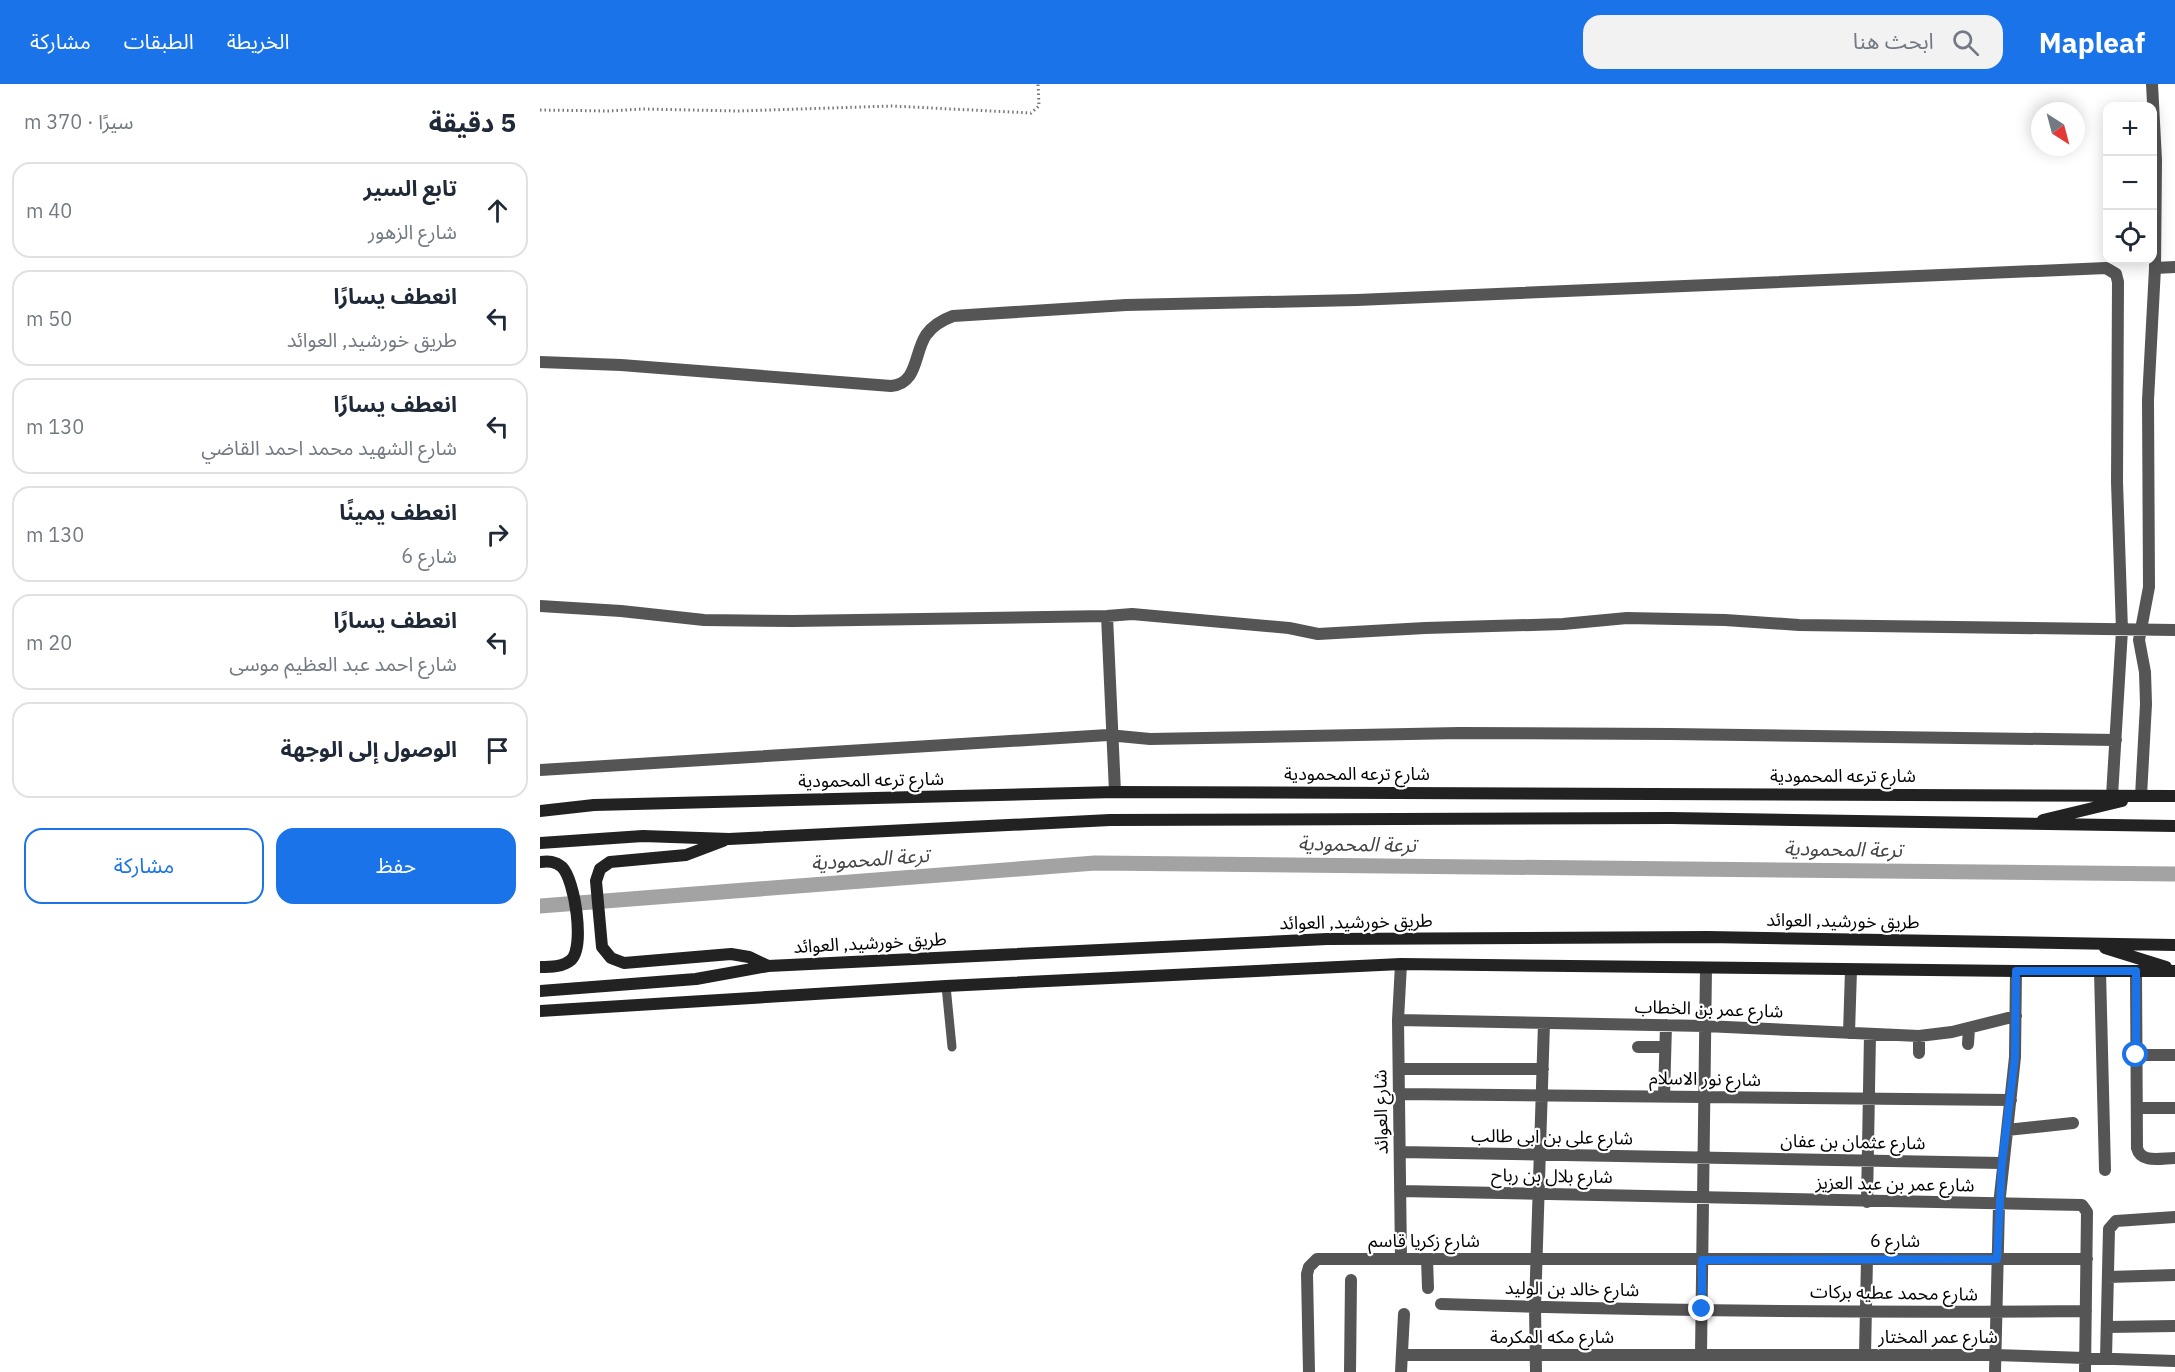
<!DOCTYPE html>
<html lang="ar">
<meta charset="utf-8">
<style>
body{margin:0;font-family:"IBM Plex Sans","Noto Sans Arabic",sans-serif;background:#f2f2f3;color:#1f2937;direction:rtl}
.controls{position:absolute;right:18px;top:18px;display:grid;overflow:hidden;border-radius:12px;box-shadow:0 3px 15px #0003}
.controls button{width:54px;height:54px;display:grid;place-items:center;padding:0;border:0;border-bottom:2px solid #e0e1e3;background:#fff;color:#1f2937;font:30px sans-serif}
.compass{position:absolute;left:1491px;top:18px;width:54px;height:54px;border-radius:50%;background:#fff;box-shadow:0 3px 15px #0003;rotate:144deg}
.stop{position:absolute;width:18px;height:18px;margin:-14px;border:4px solid #1a73e8;border-radius:50%;background:#fff}
.stop.end{background:#1a73e8;border-color:#fff;box-shadow:0 2px 6px #0008}
.list{margin:0;padding:0;list-style:none}
h2{display:flex;justify-content:space-between;align-items:center;height:78px;margin:0;padding:0 24px;font-size:26px}
h2 small{font-size:20px;font-weight:400;color:#747a83}
.list li{display:grid;grid-template-columns:39px 1fr auto;gap:18px;align-items:center;box-sizing:border-box;height:96px;margin:0 12px 12px;padding:0 12px;border:2px solid #e0e1e3;border-radius:18px}
.list b{display:block;font-size:22px;white-space:nowrap}
.list p{margin:0;font-size:20px;white-space:nowrap;color:#747a83}
.list em{font-size:20px;font-style:normal;color:#747a83}
.actions{display:flex;gap:12px;padding:18px 24px}
.actions a{flex:1;padding:14px 0;border:2px solid #1a73e8;border-radius:18px;text-align:center;font-size:21px;color:#1a73e8}
.actions .main{background:#1a73e8;color:#fff}
.icon{flex:none;width:33px;height:33px;fill:none;stroke:currentColor;stroke-width:2;stroke-linecap:round;stroke-linejoin:round}
.map{position:relative;flex:none;width:1635px;height:1288px;overflow:hidden;direction:ltr}
header{display:flex;align-items:center;gap:36px;box-sizing:border-box;height:84px;padding:0 30px;background:#1a73e8;color:#fff}
header strong{font-size:28px}
nav{display:flex;gap:33px;margin-inline-start:auto;font-size:21px}
.search{width:420px;height:54px;background:#f2f2f3;display:flex;align-items:center;gap:15px;box-sizing:border-box;padding:0 21px;border-radius:18px;color:#747a83;font-size:22px}
main{display:flex}
aside{flex:1;background:#fff}
.map>svg:first-child{display:block}
</style>
<header>
<strong>Mapleaf</strong>
<div class="search"><svg class="icon" aria-label="search" viewBox="0 0 24 24"><circle cx="10" cy="10" r="6"/><path d="M15 15l6 6"/></svg>ابحث هنا</div>
<nav><a>الخريطة</a><a>الطبقات</a><a>مشاركة</a></nav>
</header>
<main>
<div class="map">
<svg width="1635" height="1288" viewBox="0 0 1635 1288">
<rect width="100%" height="100%" fill="#fff"/>
<g fill="none" stroke-linecap="round" stroke-linejoin="round">
<!-- canal -->
<path stroke="#a3a3a3" stroke-width="15" d="M0,822L555,779L1635,790"/>
<!-- path -->
<path stroke="#777" stroke-width="3" stroke-dasharray="1.5 3" stroke-linecap="butt" d="M0,26L68,27L102,25L198,27L352,22L491,29L499,22L498,0"/>
<!-- lane -->
<path stroke="#555" stroke-width="9" d="M406,902L412,963"/>
<!-- street -->
<path stroke="#555" stroke-width="12" d="M1615,184L1635,183
M0,278L81,281L351,302C378,300 374,269 386,251C393,241 402,236 413,232L586,221L817,216L1566,184L1576,190L1578,198L1577,398L1582,546L1572,712
M0,522L81,527L164,536L253,537L567,532L592,530L749,544L778,550L885,544L1023,540L1087,534L1185,536L1259,541L1635,546
M567,532L575,708
M0,686L568,651L610,655L919,649L1131,650L1576,656
M1601,712L1606,620L1605,588L1599,556L1609,503L1608,316L1615,184L1616,76L1612,0
M1560,887L1565,1086
M1596,887L1597,1064C1601,1080 1622,1074 1635,1074
M858,936L1165,942L1379,952L1412,948L1476,932
M1309,949L1311,886
M1428,960L1429,944
M1098,963H1125
M1379,969V952
M1596,971H1635
M859,985H1003
M859,1010L1471,1016
M1124,1013L1126,941
M1597,1024H1635
M1467,1046L1533,1039
M860,1068L1462,1079
M860,1107L1542,1121L1547,1128L1545,1288
M1327,1118L1330,950
M861,1175L858,936L861,880
M887,1175L888,1204
M1568,1193L1635,1191
M901,1220C1115,1227 1331,1229 1546,1227
M1567,1243L1635,1242
M862,1271H1455L1635,1277
M1161,1271L1166,884
M1325,1271L1327,1175
M1566,1274L1569,1145L1576,1137L1635,1133
M769,1288L767,1190L769,1183L777,1175H1547
M810,1288L811,1196
M861,1288L864,1230
M996,1288L995,1223L1004,939
M1455,1288L1459,1121L1475,973L1476,887"/>
<!-- secondary -->
<path stroke="#222" stroke-width="12" d="M0,727L54,721L575,708L1635,712
M1503,736L1582,717
M183,757L146,771L70,778L60,785L56,797L62,863L71,874L84,879L191,870L209,873L228,882
M0,759L103,752L189,755L570,736L1131,734L1635,742
M0,778C8,777 15,777 22,783C35,796 45,863 31,876C23,883 10,883 0,883
M1565,864L1626,883
M0,907L156,895L228,882L787,855L1168,853L1635,861
M0,927L406,902L861,880L1476,887H1635"/>
</g>
<g fill="none" stroke-linecap="round" stroke-linejoin="round">
<!-- route -->
<path stroke="#1a73e8" stroke-width="8" d="M1162,1225V1176L1457,1175L1462,1079L1475,973L1476,887H1596V971"/>
</g>
<g text-anchor="middle" stroke-width="4.5" stroke-linejoin="round" paint-order="stroke">
<!-- street labels -->
<g font-size="18" fill="#000" stroke="#fff">
<text x="817" y="696">شارع ترعه المحمودية</text>
<text x="1303" y="698">شارع ترعه المحمودية</text>
<text transform="translate(331 696) rotate(-1)" y="6">شارع ترعه المحمودية</text>
<text transform="translate(1303 837) rotate(1)" y="6">طريق خورشيد, العوائد</text>
<text transform="translate(816 838) rotate(-1)" y="6">طريق خورشيد, العوائد</text>
<text transform="translate(330 859) rotate(-3)" y="6">طريق خورشيد, العوائد</text>
<text transform="translate(1169 925) rotate(2)" y="6">شارع عمر بن الخطاب</text>
<text transform="translate(1165 995) rotate(1)" y="6">شارع نور الاسلام</text>
<text transform="translate(841 1028) rotate(-91)" y="6">شارع العوائد</text>
<text transform="translate(1012 1053) rotate(1)" y="6">شارع على بن ابى طالب</text>
<text transform="translate(1313 1058) rotate(1)" y="6">شارع عثمان بن عفان</text>
<text transform="translate(1012 1092) rotate(1)" y="6">شارع بلال بن رباح</text>
<text transform="translate(1355 1100) rotate(1)" y="6">شارع عمر بن عبد العزيز</text>
<text x="884" y="1163">شارع زكريا قاسم</text>
<text x="1355" y="1163">شارع 6</text>
<text transform="translate(1032 1205) rotate(1)" y="6">شارع خالد بن الوليد</text>
<text transform="translate(1354 1209) rotate(1)" y="6">شارع محمد عطيه بركات</text>
<text x="1012" y="1259">شارع مكه المكرمة</text>
<text x="1398" y="1259">شارع عمر المختار</text>
</g>
<!-- water labels -->
<g font-size="20" font-style="italic" fill="#444" stroke="#fff">
<text transform="translate(817 760) rotate(1)" y="7">ترعة المحمودية</text>
<text transform="translate(1303 765) rotate(1)" y="7">ترعة المحمودية</text>
<text transform="translate(330 775) rotate(-4)" y="7">ترعة المحمودية</text>
</g>
</g>
</svg>
<div class="controls">
<button>+</button>
<button>−</button>
<button><svg class="icon" aria-label="locate" viewBox="0 0 24 24"><circle cx="12" cy="12" r="6"/><path d="M12 2v4M12 18v4M2 12h4M18 12h4"/></svg></button>
</div>
<svg class="compass" viewBox="-18 -18 36 36"><path d="M0-13l5 13h-10z" fill="#e53935"/><path d="M0 13l5-13h-10z" fill="#747a83"/></svg>
<div class="stop" style="left:1596px;top:971px"></div>
<div class="stop end" style="left:1162px;top:1225px"></div>
</div>
<aside>
<h2>5 دقيقة<small>سيرًا · 370 m</small></h2>
<ul class="list">
<li><svg class="icon" aria-label="ahead" viewBox="0 0 24 24"><path d="M12 20V5M6 11l6-6 6 6"/></svg><div><b>تابع السير</b><p>شارع الزهور</p></div><em>40 m</em></li>
<li><svg class="icon" aria-label="left" viewBox="0 0 24 24"><path d="M17 20v-9H6M10 6l-5 5 5 5"/></svg><div><b>انعطف يسارًا</b><p>طريق خورشيد, العوائد</p></div><em>50 m</em></li>
<li><svg class="icon" aria-label="left" viewBox="0 0 24 24"><path d="M17 20v-9H6M10 6l-5 5 5 5"/></svg><div><b>انعطف يسارًا</b><p>شارع الشهيد محمد احمد القاضي</p></div><em>130 m</em></li>
<li><svg class="icon" aria-label="right" viewBox="0 0 24 24"><path d="M7 20v-9h11M14 6l5 5-5 5"/></svg><div><b>انعطف يمينًا</b><p>شارع 6</p></div><em>130 m</em></li>
<li><svg class="icon" aria-label="left" viewBox="0 0 24 24"><path d="M17 20v-9H6M10 6l-5 5 5 5"/></svg><div><b>انعطف يسارًا</b><p>شارع احمد عبد العظيم موسى</p></div><em>20 m</em></li>
<li><svg class="icon" aria-label="arrive" viewBox="0 0 24 24"><path d="M6 21V4h12l-3 4 3 4H6"/></svg><div><b>الوصول إلى الوجهة</b></div></li>
</ul>
<div class="actions"><a class="main">حفظ</a><a>مشاركة</a></div>
</aside>
</main>
